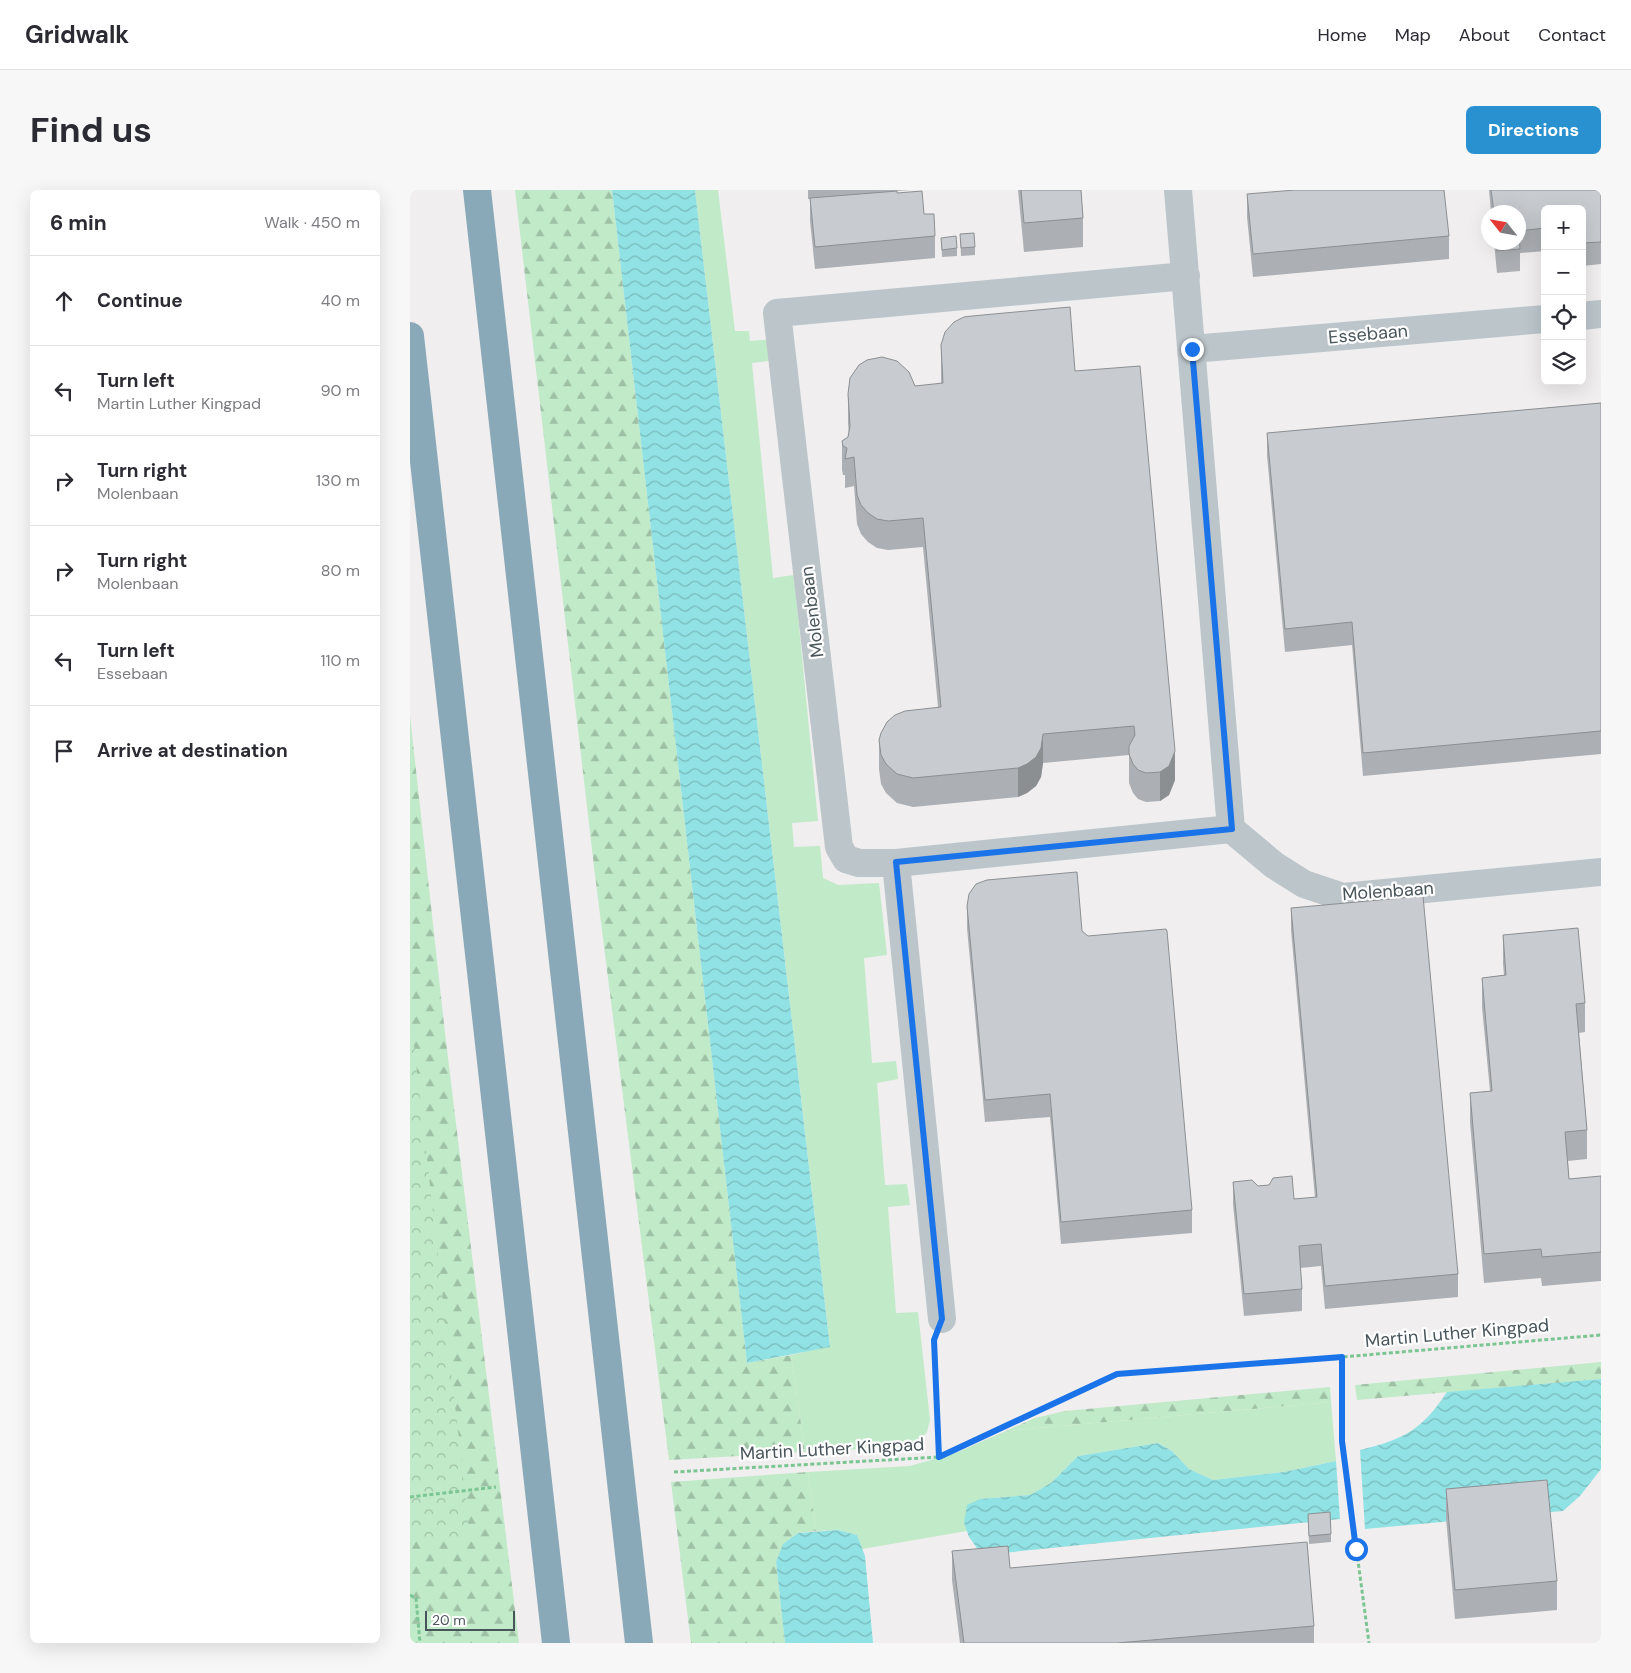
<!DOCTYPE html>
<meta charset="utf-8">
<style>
body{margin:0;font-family:"DM Sans",sans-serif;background:#f7f7f7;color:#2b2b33}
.controls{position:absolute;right:15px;top:15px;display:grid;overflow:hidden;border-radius:8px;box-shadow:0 5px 20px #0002}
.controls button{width:45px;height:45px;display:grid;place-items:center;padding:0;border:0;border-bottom:1px solid #e1e1e2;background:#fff;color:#2b2b33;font:25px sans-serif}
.compass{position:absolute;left:1071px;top:15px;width:45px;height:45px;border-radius:50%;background:#fff;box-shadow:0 5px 20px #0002;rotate:301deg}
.scale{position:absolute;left:15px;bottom:12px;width:90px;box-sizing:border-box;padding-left:5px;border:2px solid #48555a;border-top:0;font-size:14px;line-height:18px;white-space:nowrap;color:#48555a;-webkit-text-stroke:4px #fff;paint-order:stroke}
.stop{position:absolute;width:15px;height:15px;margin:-11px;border:4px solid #1a73e8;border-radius:50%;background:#fff}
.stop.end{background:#1a73e8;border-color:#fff;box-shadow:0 1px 5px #0008}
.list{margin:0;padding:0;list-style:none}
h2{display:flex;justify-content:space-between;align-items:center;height:65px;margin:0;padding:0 20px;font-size:21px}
h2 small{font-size:16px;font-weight:400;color:#7c7c81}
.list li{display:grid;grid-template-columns:32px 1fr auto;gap:15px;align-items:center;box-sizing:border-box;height:90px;padding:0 20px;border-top:1px solid #e1e1e2}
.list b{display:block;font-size:19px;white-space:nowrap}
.list p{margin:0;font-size:16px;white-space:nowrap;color:#7c7c81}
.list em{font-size:16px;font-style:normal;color:#7c7c81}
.icon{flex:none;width:28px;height:28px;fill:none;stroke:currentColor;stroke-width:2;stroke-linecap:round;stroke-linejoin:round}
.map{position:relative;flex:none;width:1191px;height:1453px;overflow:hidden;border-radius:8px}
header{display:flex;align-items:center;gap:30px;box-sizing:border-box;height:70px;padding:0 25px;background:#fff;border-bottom:1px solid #e1e1e2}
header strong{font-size:24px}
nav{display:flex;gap:28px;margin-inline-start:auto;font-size:18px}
.intro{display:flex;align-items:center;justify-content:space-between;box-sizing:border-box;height:120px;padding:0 30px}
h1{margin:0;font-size:35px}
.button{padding:12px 22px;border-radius:8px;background:#2991cf;color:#fff;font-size:18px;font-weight:700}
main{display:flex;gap:30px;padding:0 30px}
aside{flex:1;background:#fff;border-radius:8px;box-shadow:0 5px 20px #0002}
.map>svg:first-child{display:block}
</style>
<header>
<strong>Gridwalk</strong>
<nav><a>Home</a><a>Map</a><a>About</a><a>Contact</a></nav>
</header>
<div class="intro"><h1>Find us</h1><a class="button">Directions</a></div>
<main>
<aside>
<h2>6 min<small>Walk · 450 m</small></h2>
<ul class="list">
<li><svg class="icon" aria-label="ahead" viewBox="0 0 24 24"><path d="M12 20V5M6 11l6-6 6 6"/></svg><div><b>Continue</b></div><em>40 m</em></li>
<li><svg class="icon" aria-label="left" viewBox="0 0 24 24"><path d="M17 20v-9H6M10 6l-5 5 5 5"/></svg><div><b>Turn left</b><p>Martin Luther Kingpad</p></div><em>90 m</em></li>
<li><svg class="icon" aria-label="right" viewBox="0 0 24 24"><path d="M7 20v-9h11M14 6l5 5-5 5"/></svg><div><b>Turn right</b><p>Molenbaan</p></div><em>130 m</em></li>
<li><svg class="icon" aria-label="right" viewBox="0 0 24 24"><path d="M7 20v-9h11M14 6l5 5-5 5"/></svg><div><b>Turn right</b><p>Molenbaan</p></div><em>80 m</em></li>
<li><svg class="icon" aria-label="left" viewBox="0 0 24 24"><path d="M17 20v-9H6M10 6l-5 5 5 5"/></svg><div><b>Turn left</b><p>Essebaan</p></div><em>110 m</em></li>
<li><svg class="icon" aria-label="arrive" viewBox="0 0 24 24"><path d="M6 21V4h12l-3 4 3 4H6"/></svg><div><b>Arrive at destination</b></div></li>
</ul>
</aside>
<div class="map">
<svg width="1191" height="1453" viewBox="0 0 1191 1453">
<defs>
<pattern id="forest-firs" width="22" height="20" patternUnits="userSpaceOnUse" patternTransform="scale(1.25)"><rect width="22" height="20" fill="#c0eac8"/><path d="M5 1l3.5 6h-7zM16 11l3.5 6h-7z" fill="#9ec0a5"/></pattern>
<pattern id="park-crowns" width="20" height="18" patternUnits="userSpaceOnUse" patternTransform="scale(1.25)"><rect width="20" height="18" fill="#c0eac8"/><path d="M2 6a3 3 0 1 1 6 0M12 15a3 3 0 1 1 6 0" fill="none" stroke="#9ec0a5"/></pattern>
<pattern id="water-waves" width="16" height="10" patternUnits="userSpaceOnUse" patternTransform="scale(1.25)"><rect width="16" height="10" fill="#91e2e4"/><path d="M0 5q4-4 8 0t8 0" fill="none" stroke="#78babc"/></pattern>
</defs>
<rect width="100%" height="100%" fill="#f0eeee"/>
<!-- grass -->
<path fill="#c0eac8" d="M285,0H308L325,141H339L340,151L364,149L366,170L342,173L363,388L384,385L408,631L382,633L384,657L410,656L413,688L428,695L469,693L477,765L454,768L462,873L486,871L488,889L467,893L475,995L497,994L500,1015L478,1017L486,1123L508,1122L520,1230L517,1242L504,1256L395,1262L381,1165L420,1156Z
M921,1212L926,1271L874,1282L803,1290L779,1279L762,1261L748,1253L668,1266L641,1293L620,1305L570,1309L554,1333L557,1341L452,1359L447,1345L428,1340L406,1341L398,1282L500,1276L548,1262L596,1241Z"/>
<!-- forest -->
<path fill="url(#forest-firs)" d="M105,0H202L337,1173L381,1165L395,1262L259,1270L185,685Z
M0,526L35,843L109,1453H1L0,1447Z
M1191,1172V1189L947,1210L945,1195Z
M920,1197L921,1212L596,1241L625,1228L655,1221Z
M398,1282L406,1341L388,1343L373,1354L366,1372L375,1453H281L261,1292Z"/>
<!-- park -->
<path fill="url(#park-crowns)" d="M0,820L60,1347L0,1352Z"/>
<!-- water -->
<path fill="url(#water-waves)" d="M202,0H285L420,1157L337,1173Z
M1191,1189V1279L1170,1306L1153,1321L955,1339L950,1260C994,1249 1011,1241 1037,1202Z
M748,1253L762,1261L779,1279L803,1290L874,1282L926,1271L930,1329L572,1365L559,1347L554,1333L557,1315L570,1309L620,1305L641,1293L668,1266Z
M428,1340L447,1345L455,1366L463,1453H375L366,1372L373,1354L388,1343Z"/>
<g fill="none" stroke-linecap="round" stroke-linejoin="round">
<!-- path -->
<path stroke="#7bc593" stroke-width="3" stroke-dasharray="4 2.5" stroke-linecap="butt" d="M524,1156L529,1267
M932,1167V1251L959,1453
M264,1282L529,1267L707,1184L932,1167L1191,1145
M0,1307L86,1297
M0,1405L6,1408L10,1453"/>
<!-- minor -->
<path stroke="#bbc5ca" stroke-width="28" d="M768,0L821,639
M776,86L367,123L429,657L436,669L449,673H486L821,639L864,675L894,694L933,707L1191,682
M1172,126L1191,124
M782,159L1135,129
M486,673L532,1129"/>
<!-- motorway -->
<path stroke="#8aa9b8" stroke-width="28" d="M67,0L229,1453
M0,146L146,1453"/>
</g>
<!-- wall -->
<path fill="#acafb3" d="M398,0H500L487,1V3L514,24L525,46V68L405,79L400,31V9H398Z
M608,0H671L673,28V57L614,62Z
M1079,0H1191V74L1172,76V19H1135V61L1110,63V81L1087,83L1084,52H1108V22H1081Z
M837,4L1039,46V69L843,87L837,27Z
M550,44L565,57V65L551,66Z
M531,48L547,58V66L532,67Z
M531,155L665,181L765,590L759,605L750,611L736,612L728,609L723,603L719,593V565L633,573L631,587L626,596L617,603L608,607L503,617L487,613L476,603L471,594L469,579V550L528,517L513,357L478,360L467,358L458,352L451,344L447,334L444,296L435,298V285H433L432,280V251L438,247L439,246L438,233V204L531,194Z
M1191,213V564L953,586L942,455L875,462L857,265V243Z
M557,716L672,741L782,1020V1043L651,1054L640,927L575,932L557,738Z
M881,718L1048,1084V1107L915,1119L911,1076L890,1078L892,1099V1121L834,1126L823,1014V992L848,996L884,1009L905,1008L881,740Z
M1093,745L1175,813V842L1169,843L1177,940V969L1158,971L1159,989L1191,986V1091L1132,1096L1131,1088L1074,1093L1060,932V903L1080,901L1072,817V788L1094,785L1093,774Z
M1036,1299L1147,1391V1420L1045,1429L1036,1328Z
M898,1324L921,1344V1352L899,1354Z
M542,1361L600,1378L904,1436V1453H550L542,1390Z"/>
<!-- shaded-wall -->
<path fill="#8c8f92" d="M633,544V573L631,587L626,596L617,603L608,607V578Z
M765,561V590L759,605L750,611V582Z"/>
<!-- building -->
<path fill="#c8ccd0" stroke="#8c8f92" d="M611,0H671L673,28L614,33Z
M885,0H1034L1039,46L843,64L837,4Z
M1081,0H1191V52L1172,53V19H1135V38L1109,41L1110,59L1087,61L1086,52H1108V22H1084Z
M487,1V3L512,1L514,24H524L525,46L405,57L400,8Z
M564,43L565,57L551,58L550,44Z
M546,46L547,58L532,60L531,48Z
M660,117L665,181L730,176L765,561L759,576L750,582L736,583L728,580L723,574L719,564V556L725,545L724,536L633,544L631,558L626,567L617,574L608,578L503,588L487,584L476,574L471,565L469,550L471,543L477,532L485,525L495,521L531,517L513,328L478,331L467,329L458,323L451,315L447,305L444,267L435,269L437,258L433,256L432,251L438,247L440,236L438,204L440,188L449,175L457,170L472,167L487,171L499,182L505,196L533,193L531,155L535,142L544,132L554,127L562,126Z
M1191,213V541L953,563L942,432L875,439L857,243Z
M667,682L672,741L678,746L756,739L757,741L782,1020L651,1032L640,904L575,910L557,716L559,704L566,694L577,690Z
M1013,706L1048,1084L915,1096L911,1054L889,1056L892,1099L834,1104L823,992L842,990L848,996L859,995L863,988L882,986L884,1009L907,1007L881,718Z
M1168,738L1175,813L1166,814L1177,940L1155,942L1159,989L1191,986V1062L1132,1067L1131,1059L1074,1064L1060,903L1082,901L1072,788L1096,785L1093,745Z
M1137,1290L1147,1391L1045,1400L1036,1299Z
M920,1322L921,1344L899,1346L898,1324Z
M897,1352L904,1436L707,1453H554L542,1361L598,1356L600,1378Z"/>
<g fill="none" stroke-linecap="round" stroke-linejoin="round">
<!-- route -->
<path stroke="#1a73e8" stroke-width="6" d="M782,159L822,639L486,672L532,1129L524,1150L529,1267L707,1184L932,1167V1251L946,1359"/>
</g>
<g text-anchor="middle" stroke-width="4.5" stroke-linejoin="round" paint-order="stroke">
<!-- street labels -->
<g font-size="18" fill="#48555a" stroke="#fff">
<text transform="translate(958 144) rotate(-5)" y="6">Essebaan</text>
<text transform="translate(402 422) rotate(-97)" y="6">Molenbaan</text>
<text transform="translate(978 701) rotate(-4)" y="6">Molenbaan</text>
<text transform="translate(1047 1143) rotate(-5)" y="6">Martin Luther Kingpad</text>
<text transform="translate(422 1259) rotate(-3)" y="6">Martin Luther Kingpad</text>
</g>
</g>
</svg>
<div class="controls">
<button>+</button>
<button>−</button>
<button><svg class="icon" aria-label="locate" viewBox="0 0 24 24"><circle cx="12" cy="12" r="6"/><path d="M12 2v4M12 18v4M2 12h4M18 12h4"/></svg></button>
<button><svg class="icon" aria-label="layers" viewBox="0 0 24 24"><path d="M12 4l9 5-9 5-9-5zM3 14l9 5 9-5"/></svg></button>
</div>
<svg class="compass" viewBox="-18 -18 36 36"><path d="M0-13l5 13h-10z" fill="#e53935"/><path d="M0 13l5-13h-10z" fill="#7c7c81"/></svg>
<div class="scale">20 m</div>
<div class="stop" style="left:946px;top:1359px"></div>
<div class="stop end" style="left:782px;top:159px"></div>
</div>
</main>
